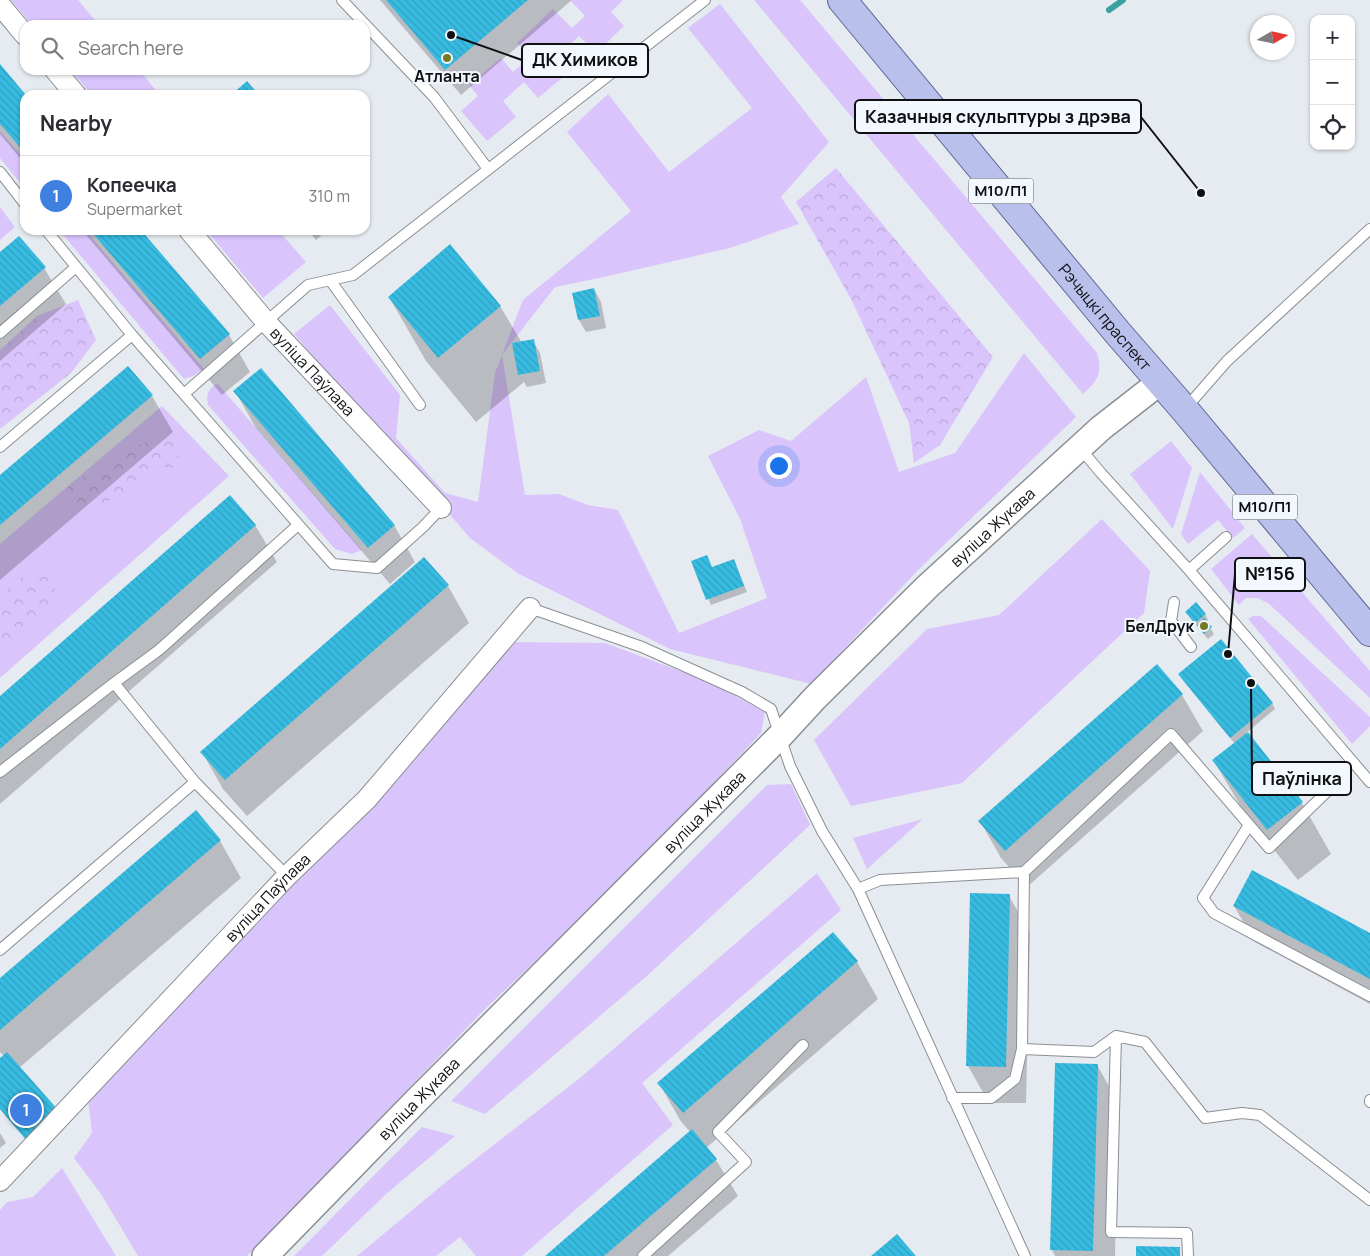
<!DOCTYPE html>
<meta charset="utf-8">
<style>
body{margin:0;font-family:Manrope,sans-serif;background:#f2f2f3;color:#2b2b33}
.controls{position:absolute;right:15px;top:15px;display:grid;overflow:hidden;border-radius:10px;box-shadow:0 1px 4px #0004}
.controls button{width:45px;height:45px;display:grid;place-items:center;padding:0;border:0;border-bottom:1px solid #e1e1e2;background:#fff;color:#2b2b33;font:25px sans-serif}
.compass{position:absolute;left:1250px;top:15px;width:45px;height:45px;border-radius:50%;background:#fff;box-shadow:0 1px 4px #0004;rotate:81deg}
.you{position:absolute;left:778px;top:465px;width:18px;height:18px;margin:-12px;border:4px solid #fff;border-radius:50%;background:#1a73e8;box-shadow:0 0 0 8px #1a73e833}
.badge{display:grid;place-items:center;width:32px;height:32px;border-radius:50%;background:#1a73e8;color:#fff;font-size:16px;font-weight:700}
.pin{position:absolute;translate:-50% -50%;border:2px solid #fff;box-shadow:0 1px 5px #0006}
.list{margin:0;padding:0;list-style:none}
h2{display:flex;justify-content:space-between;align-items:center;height:65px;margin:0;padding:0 20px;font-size:21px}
h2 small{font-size:16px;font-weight:400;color:#7c7c81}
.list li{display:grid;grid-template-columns:32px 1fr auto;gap:15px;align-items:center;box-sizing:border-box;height:80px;padding:0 20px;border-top:1px solid #e1e1e2}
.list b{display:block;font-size:19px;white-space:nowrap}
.list p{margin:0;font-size:16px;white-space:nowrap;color:#7c7c81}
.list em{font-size:16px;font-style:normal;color:#7c7c81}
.icon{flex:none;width:28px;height:28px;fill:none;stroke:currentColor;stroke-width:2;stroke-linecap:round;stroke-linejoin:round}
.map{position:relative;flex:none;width:1370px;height:1256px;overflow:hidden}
.search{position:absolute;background:#fff;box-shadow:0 1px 4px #0004;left:20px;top:20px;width:350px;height:55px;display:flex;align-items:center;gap:12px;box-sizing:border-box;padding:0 18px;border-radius:15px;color:#7c7c81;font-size:19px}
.panel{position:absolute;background:#fff;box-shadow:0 1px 4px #0004;left:20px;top:90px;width:350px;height:145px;border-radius:15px}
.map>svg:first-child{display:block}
</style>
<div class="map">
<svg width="1370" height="1256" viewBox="0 0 1370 1256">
<defs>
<pattern id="forest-crowns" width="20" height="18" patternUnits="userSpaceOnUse" patternTransform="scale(1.25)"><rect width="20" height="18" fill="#dac4fc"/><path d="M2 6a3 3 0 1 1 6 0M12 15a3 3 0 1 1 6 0" fill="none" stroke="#baa7d7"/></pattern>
<pattern id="building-back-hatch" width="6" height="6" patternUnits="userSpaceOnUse" patternTransform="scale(1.25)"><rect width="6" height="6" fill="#37bbe1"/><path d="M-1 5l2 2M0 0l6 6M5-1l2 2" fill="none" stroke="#2fa0c0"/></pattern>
</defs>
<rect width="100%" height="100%" fill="#e6ebf1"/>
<!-- green -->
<path fill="#dac4fc" d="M11,0H78L99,25H32Z
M572,0H623L611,12L624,26L596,53L579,36L557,58L569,72L538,98L524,82L503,101L516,117L487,141L461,111L478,96L469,85L501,58L513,72L530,57L517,43L553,9L572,28L585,16L571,1Z
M754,0H800L1097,353C1103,374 1097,381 1083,394Z
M720,4L829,142L781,197L799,224L730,248L604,277L555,287L502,355L525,495L559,494L588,505L618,510L679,633L767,598L740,519L708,456L759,430L791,441L866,377L899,472L955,453L1024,353L1076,417L918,570L811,684L670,649L519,574L470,538L294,334L330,305L400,395L396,438L445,493L478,502L495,373L523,300L631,211L567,132L608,94L669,172L752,108L688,28Z
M70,70H139L160,95H92Z
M0,131L25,160V189L0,158Z
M0,207L15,227L0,240Z
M59,230H85L204,369L193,376L184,379Z
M206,230H278L306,262L263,298Z
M217,383L362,550L352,554L335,549L208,405C206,392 208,391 217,383Z
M162,406L229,476L0,678V544Z
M1171,441L1192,468L1173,529L1130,474Z
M1200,472L1245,528L1233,538L1218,520L1188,544L1181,534Z
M1102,519L1150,571L1144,613L962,783L851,806L814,740L927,629L999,615Z
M1252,534L1370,671V698L1268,603L1257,598H1246L1239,605L1211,569Z
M1253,616H1261L1273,627L1370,717V726L1352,744L1248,619Z
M501,642L605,643L707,681L765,712L761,733L616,886L486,1008L247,1256H138L101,1194L74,1158L92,1133L88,1100L302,875Z
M791,784L810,825L648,975L485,1114L451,1101L767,785Z
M923,819L867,869L853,838Z
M817,873L841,910L642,1083L673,1125L522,1256H476L460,1237L436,1256H357L446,1182L580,1078Z
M422,1127L455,1136L385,1195L322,1256H294Z
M62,1168L116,1256H0V1210L7,1202L33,1197Z"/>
<!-- forest -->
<path fill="url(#forest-crowns)" d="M836,168L993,357L940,445L914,463L909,423L852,301L796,202Z
M78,300L96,340L71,373L0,429V350L37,316Z
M157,437L174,442L182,468L162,467L113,499L76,516L68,486L133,448Z
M43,568L62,602L0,660C0,641 0,597 11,584C17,578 35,572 43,568Z"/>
<!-- shadow -->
<path fill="#0003" d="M380,0H572L461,95Z
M0,66L25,96V164L0,134Z
M82,230H140L229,335L250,372L222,395Z
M308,230H327L316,240Z
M0,254L44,268L66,304L0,361Z
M594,289L601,302L606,328L586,332L579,320Z
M389,297L500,306L522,343L533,341L540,353L546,383L527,387L524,382L476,422L426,361Z
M235,391L394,525L415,562L390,584L256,428Z
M152,396L173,432L0,580V477Z
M255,525L277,562L0,804V698Z
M707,556L712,568L734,560L747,592L711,605L693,561Z
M448,586L469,623L247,816L223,789L202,752Z
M1187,612L1205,614L1208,620L1206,622L1214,634L1208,639L1190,618Z
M1183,680L1272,703L1275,709L1246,733L1302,803L1331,854L1298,880L1244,812L1214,761L1235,744Z
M1182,695L1203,731L1027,887L1001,858L980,821Z
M196,812L220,841L241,878L19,1068L32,1147L0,1109V1060L4,1056L0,1052V980Z
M1009,896L1030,932L1026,1103H989L968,1066Z
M1234,906L1370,935V1004L1255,942Z
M833,934L857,962L878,999L706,1148L716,1160L738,1196L668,1256H547L691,1133L680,1120L659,1083Z
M1097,1065L1118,1102L1115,1256H1055L1052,1250Z
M0,1133L6,1143L0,1148Z"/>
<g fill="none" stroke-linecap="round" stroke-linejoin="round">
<!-- stream -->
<path stroke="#3aa0a0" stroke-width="6" d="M1109,10L1123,0"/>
</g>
<!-- building -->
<path fill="url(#building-back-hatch)" d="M386,0H528L445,70Z
M0,64L26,95H25V153L0,124Z
M247,81L259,95H231Z
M90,230H141L230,334L200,359Z
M19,236L46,267L0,306V252Z
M450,244L501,306L438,358L388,297Z
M594,288L600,316L578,320L572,293Z
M534,339L540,371L518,375L512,343Z
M128,366L153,395L0,525V475Z
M261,368L395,525L368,548L233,391Z
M230,495L256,525L0,749V696Z
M707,555L712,567L734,559L744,586L706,600L691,561Z
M424,557L449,585L225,780L200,752Z
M1196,602L1206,614L1195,623L1185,612Z
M1204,618L1212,627L1204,634L1197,625Z
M1221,639L1273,703L1230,738L1178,674Z
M1157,664L1183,694L1005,851L978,821Z
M1248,732L1303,802L1267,830L1212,760Z
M196,810L221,840L0,1030V978Z
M1252,870L1370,933V979L1233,906Z
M970,893L1010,894L1006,1067L966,1066Z
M833,932L858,961L683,1113L657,1083Z
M7,1052L59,1111L28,1142L0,1109V1058Z
M1055,1063L1098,1064L1093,1251L1050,1250Z
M692,1129L717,1159L604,1256H545Z
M897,1234L916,1256H871Z
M1136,1246L1180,1247V1256H1136Z"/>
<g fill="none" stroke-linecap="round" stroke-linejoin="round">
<defs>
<path id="service" d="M342,0L434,97L488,169
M0,172L25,204
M46,230L132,335L333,564L377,568L423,527L441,508
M330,280L420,405
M0,333L76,267
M184,394L308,285L353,275L705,0
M1185,409L1227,361L1370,229
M0,447L132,335
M1080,448L1101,473L1189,570L1370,782
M1189,570L1226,537
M1174,602L1171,621L1191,647
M530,608L642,647L742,692L771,709L790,766L822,831L858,889L1025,1256
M114,683L159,650L298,525
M0,772L114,683L195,782L287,876
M1249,825L1203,898L1214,913L1370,996
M858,889L880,880L1024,872L1171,734L1269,848L1341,778
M0,950L195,782
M1116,1036L1145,1042L1205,1118L1242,1113L1260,1115L1370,1200
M1022,1049L1094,1052L1116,1036L1111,1232L1187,1233L1188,1256
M952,1098H991L1015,1079L1022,1049L1024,872
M1370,1100V1102
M643,1256L746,1162L718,1132L803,1045"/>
<g id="minor">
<path d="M0,5L25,35"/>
<path d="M55,70L76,95"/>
<path id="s1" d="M189,230L266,322L441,508"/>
<path id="s2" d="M0,1181L287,876L367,799L530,608"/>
</g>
<g id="tertiary">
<path id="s3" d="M265,1256L416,1101L780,736L815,698L928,586L1101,428L1160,382"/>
</g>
<g id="primary">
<path id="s4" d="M842,0L1117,332L1184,409L1370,632"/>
</g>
</defs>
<!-- service casing -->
<use href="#service" stroke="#8a8f94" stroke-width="12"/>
<!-- minor casing -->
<use href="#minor" stroke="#8a8f94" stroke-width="22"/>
<!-- tertiary casing -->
<use href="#tertiary" stroke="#8a8f94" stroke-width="28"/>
<!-- primary casing -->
<use href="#primary" stroke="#5e6796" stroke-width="30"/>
<!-- service -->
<use href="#service" stroke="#fff" stroke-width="10"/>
<!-- minor -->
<use href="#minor" stroke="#fff" stroke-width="20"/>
<!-- tertiary -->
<use href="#tertiary" stroke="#fff" stroke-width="25"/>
<!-- primary -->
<use href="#primary" stroke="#b8c0eb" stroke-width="28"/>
</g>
<!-- markers -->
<g fill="#737a23" stroke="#f3f8fe" stroke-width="2">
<circle cx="447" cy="58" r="5"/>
<circle cx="1204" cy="626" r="5"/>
</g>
<g text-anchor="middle" stroke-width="4" stroke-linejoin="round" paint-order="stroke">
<!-- shield labels -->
<g fill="#f3f8fe" stroke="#535659" stroke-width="1">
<rect x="968.5" y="178.5" width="65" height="25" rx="4"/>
<rect x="1232.5" y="494.5" width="65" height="25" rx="4"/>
</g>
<g font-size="15" font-weight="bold" fill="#0f1012">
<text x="1001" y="196">М10/П1</text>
<text x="1265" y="512">М10/П1</text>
</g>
<!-- poi labels -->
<g font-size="16" font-weight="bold" fill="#0f1012" stroke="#f3f8fe">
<text x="447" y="82">Атланта</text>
<text x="1194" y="632" text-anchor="end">БелДрук</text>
</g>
<!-- street labels -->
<g font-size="16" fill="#0f1012" stroke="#f3f8fe">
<text dy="6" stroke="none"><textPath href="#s4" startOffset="412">Рэчыцкі праспект</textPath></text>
<text dy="6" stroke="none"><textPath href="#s1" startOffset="188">вуліца Паўлава</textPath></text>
<text dy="6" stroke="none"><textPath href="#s3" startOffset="1030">вуліца Жукава</textPath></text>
<text dy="6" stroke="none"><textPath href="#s3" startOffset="625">вуліца Жукава</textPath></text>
<text dy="6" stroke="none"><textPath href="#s2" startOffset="390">вуліца Паўлава</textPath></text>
<text dy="6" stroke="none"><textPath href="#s3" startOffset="220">вуліца Жукава</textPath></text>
</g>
</g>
<!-- callouts -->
<path fill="none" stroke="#0f1012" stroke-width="2" d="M451 35L522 60M1201 193L1141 117M1228 654L1235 574M1251 683L1252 779"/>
<g fill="#0f1012" stroke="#f3f8fe" stroke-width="2">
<circle cx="451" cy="35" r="5"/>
<circle cx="1201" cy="193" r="5"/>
<circle cx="1228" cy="654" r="5"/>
<circle cx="1251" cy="683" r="5"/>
</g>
<g fill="#f3f8fe" stroke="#0f1012" stroke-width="2">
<rect x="522" y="44" width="126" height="33" rx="5"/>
<rect x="855" y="100" width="286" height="33" rx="5"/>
<rect x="1235" y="558" width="70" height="33" rx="5"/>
<rect x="1252" y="762" width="99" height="33" rx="5"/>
</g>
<g font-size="18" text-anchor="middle" font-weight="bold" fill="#0f1012">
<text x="585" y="66">ДК Химиков</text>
<text x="998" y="123">Казачныя скульптуры з дрэва</text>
<text x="1270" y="580">№156</text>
<text x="1302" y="785">Паўлінка</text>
</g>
</svg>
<div class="controls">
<button>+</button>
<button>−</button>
<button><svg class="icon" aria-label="locate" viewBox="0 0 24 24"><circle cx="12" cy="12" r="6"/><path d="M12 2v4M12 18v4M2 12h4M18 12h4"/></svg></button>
</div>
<svg class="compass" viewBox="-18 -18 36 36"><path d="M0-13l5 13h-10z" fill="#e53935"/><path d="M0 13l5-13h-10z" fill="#7c7c81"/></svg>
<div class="you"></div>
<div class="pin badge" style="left:26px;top:1110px;background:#3f7fe0">1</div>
<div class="search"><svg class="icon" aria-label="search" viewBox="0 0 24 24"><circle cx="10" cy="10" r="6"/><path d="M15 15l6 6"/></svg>Search here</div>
<section class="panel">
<h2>Nearby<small></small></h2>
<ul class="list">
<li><span class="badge" style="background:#3f7fe0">1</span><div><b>Копеечка</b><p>Supermarket</p></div><em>310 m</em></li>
</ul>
</section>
</div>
